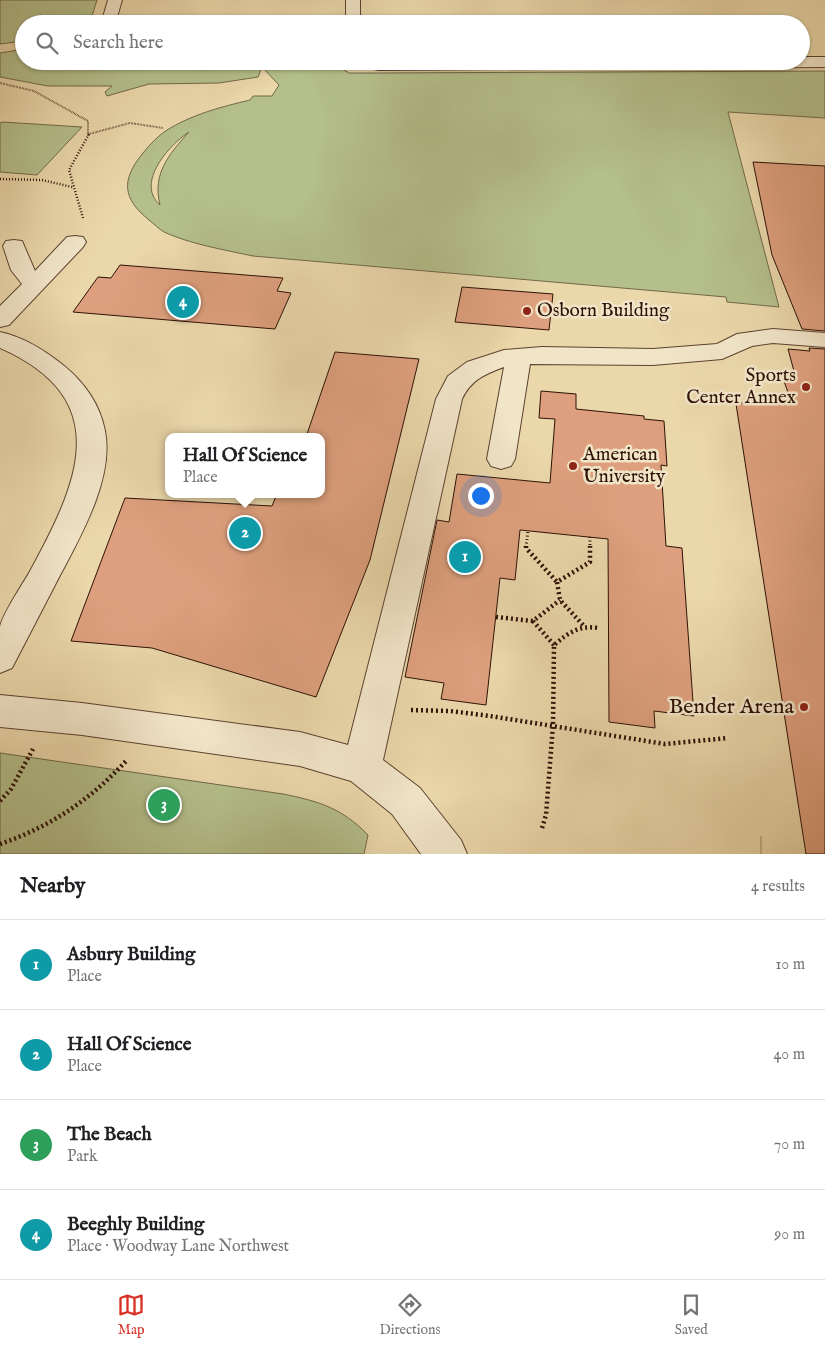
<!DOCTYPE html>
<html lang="en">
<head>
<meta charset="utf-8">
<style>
  body { margin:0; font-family:"IM FELL English",serif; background:#f6f6f6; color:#202124 }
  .you { position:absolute; left:480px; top:495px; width:18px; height:18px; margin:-12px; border:4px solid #fff; border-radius:50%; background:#1a73e8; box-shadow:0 0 0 8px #1a73e833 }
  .badge { display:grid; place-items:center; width:32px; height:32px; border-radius:50%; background:#d93025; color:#fff; font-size:16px; font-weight:700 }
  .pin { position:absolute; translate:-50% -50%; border:2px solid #fff; box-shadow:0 1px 5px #0006 }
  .popup { position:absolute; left:165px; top:433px; width:160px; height:65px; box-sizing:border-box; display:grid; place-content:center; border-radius:10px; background:#fff; filter:drop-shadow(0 1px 4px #0005); font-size:16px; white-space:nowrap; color:#757577 }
  .popup b { font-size:19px; color:#202124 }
  .popup::after { content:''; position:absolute; left:50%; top:100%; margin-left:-10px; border:10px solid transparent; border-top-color:#fff }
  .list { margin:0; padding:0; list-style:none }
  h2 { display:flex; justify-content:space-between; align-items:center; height:65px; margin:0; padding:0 20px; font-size:21px }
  h2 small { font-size:16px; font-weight:400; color:#757577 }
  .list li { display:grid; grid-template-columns:32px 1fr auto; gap:15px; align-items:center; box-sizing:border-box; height:90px; padding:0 20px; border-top:1px solid #e0e0e0 }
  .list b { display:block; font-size:19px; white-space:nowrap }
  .list p { margin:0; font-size:16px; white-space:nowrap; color:#757577 }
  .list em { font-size:16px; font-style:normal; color:#757577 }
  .icon { flex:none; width:28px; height:28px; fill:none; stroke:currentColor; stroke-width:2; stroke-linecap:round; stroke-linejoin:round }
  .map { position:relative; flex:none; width:825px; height:854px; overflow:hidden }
  .search { position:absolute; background:#fff; box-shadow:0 1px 4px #0004; left:15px; right:15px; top:15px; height:55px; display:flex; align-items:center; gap:12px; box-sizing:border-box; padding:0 18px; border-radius:28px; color:#757577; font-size:19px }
  .sheet { height:425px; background:#fff }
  nav { display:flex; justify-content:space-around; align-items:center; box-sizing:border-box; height:70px; border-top:1px solid #e0e0e0; background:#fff; font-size:14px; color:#757577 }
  nav a { display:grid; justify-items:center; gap:2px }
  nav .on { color:#d93025 }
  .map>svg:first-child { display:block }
  .green { fill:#b4bf8b; stroke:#716848; fill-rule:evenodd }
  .building { fill:#dd9f7d; stroke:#2e1106 }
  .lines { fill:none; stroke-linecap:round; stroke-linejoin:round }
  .minor-tunnel { stroke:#c4af89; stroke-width:36; stroke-dasharray:36 18; stroke-linecap:butt }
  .minor-casing { stroke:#5d422f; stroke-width:2 }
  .path-far3 { stroke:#2e1106; stroke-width:2; stroke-dasharray:0.5 1; stroke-linecap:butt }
  .path-far2 { stroke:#2e1106; stroke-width:2.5; stroke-dasharray:1 2; stroke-linecap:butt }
  .path-far1 { stroke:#2e1106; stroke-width:3; stroke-dasharray:1 2.5; stroke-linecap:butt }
  .path { stroke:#2e1106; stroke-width:4.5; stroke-dasharray:2 3; stroke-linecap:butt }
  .minor { fill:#f1e5c8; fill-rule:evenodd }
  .poi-dot { fill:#8f2418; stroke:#f1e5c8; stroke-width:2 }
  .labels { text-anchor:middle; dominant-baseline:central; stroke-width:5; stroke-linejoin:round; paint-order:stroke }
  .poi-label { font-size:19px; fill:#2e1106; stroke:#f1e5c8; text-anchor:start }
  .near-poi-label { font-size:22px; fill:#2e1106; stroke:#f1e5c8; text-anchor:end }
</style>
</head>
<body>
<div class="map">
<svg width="825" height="854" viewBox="0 0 825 854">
  <rect width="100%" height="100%" fill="#ead7aa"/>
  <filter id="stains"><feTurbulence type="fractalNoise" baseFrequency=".004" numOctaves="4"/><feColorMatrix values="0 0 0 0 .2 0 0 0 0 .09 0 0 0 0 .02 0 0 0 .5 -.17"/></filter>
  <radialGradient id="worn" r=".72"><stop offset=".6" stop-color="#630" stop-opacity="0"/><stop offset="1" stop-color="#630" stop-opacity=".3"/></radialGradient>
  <path class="green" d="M 0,0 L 97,0 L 90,22 L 24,24 L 24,41 L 0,44 Z
    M 24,49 L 24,61 L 81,61 L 82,65 L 113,64 L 151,69 L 179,67 L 201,61 L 247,61 L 239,65 L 334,64 L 349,73 L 376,73 L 825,71 L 825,118 L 728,112 L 779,307 L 727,302 L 726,297 L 253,256 C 225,250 190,244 164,232 C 159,229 154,224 149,220 C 122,198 121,180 143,153 C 150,144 158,136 167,130 C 193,114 221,107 250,100 L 253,96 L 272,96 L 279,85 L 262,67 L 258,77 L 219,83 L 149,84 L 107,96 L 105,92 L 112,86 L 48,86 L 0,77 L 0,53 ZM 189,132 C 169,154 152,174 160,205 C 135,183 169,145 189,132 Z
    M 2,122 L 82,127 L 37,175 L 0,172 L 0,123 Z
    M 0,753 L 283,794 C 318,801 342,808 368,835 L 364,854 L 0,854 Z"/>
  <path class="building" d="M 753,162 L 825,166 L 825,331 L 802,329 L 772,255 Z
    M 120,265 L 283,278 L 277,291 L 291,293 L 275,329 L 73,312 L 98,277 L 111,278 Z
    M 462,287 L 553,294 L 549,330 L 455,322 Z
    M 809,348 L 825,349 L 825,854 L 806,854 L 736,404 L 789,395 L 781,373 L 795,375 L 788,349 L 810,351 Z
    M 335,352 L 419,359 L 370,560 L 316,697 L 152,648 L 71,641 L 125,498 L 272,506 L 277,494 L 321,494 L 321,437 L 306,437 Z
    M 541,391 L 576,394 L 576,409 L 644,416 L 644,419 L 664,421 L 667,466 L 661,465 L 666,546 L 682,548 L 694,716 L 654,711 L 655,728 L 609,722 L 608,539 L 520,530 L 515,580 L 500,578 L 486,705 L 441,699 L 444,683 L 405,677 L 437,520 L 449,522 L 457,474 L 550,483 L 555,419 L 539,418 Z"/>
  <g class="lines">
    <path class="minor-tunnel" d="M 760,854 L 762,854"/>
    <g class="minor-casing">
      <path id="minor" d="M 108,0 L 122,0 L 115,24 L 101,24 Z
        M 346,0 L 360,0 L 360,24 L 346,24 Z
        M 801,57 L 825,57 L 825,67 L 379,70 L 347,64 L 345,61 L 801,61 Z
        M 89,61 L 105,61 L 105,63 L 97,68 L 91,66 Z
        M 75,236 L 83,237 L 86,242 L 83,247 L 9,325 L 0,327 L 0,306 L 22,284 L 11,270 L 3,246 L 6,241 L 14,240 L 22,241 L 35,271 L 67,237 Z
        M 773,329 L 825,333 L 825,347 L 773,343 L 752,346 L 722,359 L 653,365 L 530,364 L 515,459 L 511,466 L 501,469 L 491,466 L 487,459 L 504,367 C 485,374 471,380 462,399 L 383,760 L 420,788 L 461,840 L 467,854 L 421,854 L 392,814 L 351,781 L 300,766 L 82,735 L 0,727 L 0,695 L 82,703 L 300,732 L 348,745 L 436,399 L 448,376 L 467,362 L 504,350 L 542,347 L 653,349 L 717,344 L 737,334 Z
        M 0,332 C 24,337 44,350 63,365 C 84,382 100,404 105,431 C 115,481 76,544 54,587 C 40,614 26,641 12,668 L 0,673 C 0,658 0,641 0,627 C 2,615 22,585 29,573 C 77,485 118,400 0,348 Z"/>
    </g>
    <path class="path-far3" d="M 0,83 L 34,91 L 88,121 L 88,136
      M 89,134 L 130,123 L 163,128"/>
    <path class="path-far2" d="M 0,179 L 42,180 L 72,187
      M 83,218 L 69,170 L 89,134"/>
    <path class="path-far1" d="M 590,537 L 590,547
      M 526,547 L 528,531"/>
    <path class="path" d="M 526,546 L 526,548 L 557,582
      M 496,617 L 533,621
      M 583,625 L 560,600 L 557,582 L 590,562 L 590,546
      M 554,645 L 533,621 L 560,600
      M 411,710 L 450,711 L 490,716 L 665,744 L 728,738
      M 0,801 L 11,789 L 33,749
      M 542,828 L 546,815 L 553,725 L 554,645 C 568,633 579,625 598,628
      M 0,844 C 50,827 90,800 126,761"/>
    <use href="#minor" class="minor"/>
  </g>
  <g class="poi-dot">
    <circle cx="527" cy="311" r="5"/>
    <circle cx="806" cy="387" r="5"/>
    <circle cx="573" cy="466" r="5"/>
    <circle cx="804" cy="707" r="5"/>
  </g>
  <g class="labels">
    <g class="poi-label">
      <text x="537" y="311">Osborn Building</text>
      <text x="796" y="376" text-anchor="end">Sports<tspan x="796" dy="22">Center Annex</tspan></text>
      <text x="583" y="455">American<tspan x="583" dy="22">University</tspan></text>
    </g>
    <g class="near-poi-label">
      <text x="794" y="707">Bender Arena</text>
    </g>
  </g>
  <rect width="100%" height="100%" filter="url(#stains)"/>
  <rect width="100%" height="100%" fill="url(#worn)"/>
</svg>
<div class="you"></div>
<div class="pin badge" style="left:465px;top:557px;background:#0f9aa8">1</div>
<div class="pin badge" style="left:245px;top:533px;background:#0f9aa8">2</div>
<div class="popup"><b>Hall Of Science</b>Place</div>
<div class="pin badge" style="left:164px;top:805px;background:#2e9e5b">3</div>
<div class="pin badge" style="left:183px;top:302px;background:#0f9aa8">4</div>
<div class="search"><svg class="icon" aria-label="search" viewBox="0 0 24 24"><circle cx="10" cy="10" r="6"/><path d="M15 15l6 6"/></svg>Search here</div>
</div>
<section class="sheet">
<h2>Nearby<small>4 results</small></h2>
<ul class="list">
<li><span class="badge" style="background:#0f9aa8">1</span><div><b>Asbury Building</b><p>Place</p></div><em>10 m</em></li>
<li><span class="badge" style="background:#0f9aa8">2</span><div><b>Hall Of Science</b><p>Place</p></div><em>40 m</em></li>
<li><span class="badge" style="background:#2e9e5b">3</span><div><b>The Beach</b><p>Park</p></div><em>70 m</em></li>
<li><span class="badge" style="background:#0f9aa8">4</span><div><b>Beeghly Building</b><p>Place · Woodway Lane Northwest</p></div><em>90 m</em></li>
</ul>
</section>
<nav>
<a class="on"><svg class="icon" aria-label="map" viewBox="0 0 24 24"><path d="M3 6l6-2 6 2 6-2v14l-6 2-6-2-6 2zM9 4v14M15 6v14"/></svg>Map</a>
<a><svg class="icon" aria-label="directions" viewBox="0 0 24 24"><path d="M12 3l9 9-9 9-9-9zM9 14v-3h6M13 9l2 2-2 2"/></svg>Directions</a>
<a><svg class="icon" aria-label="saved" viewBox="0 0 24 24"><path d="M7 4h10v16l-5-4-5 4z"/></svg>Saved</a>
</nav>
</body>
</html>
